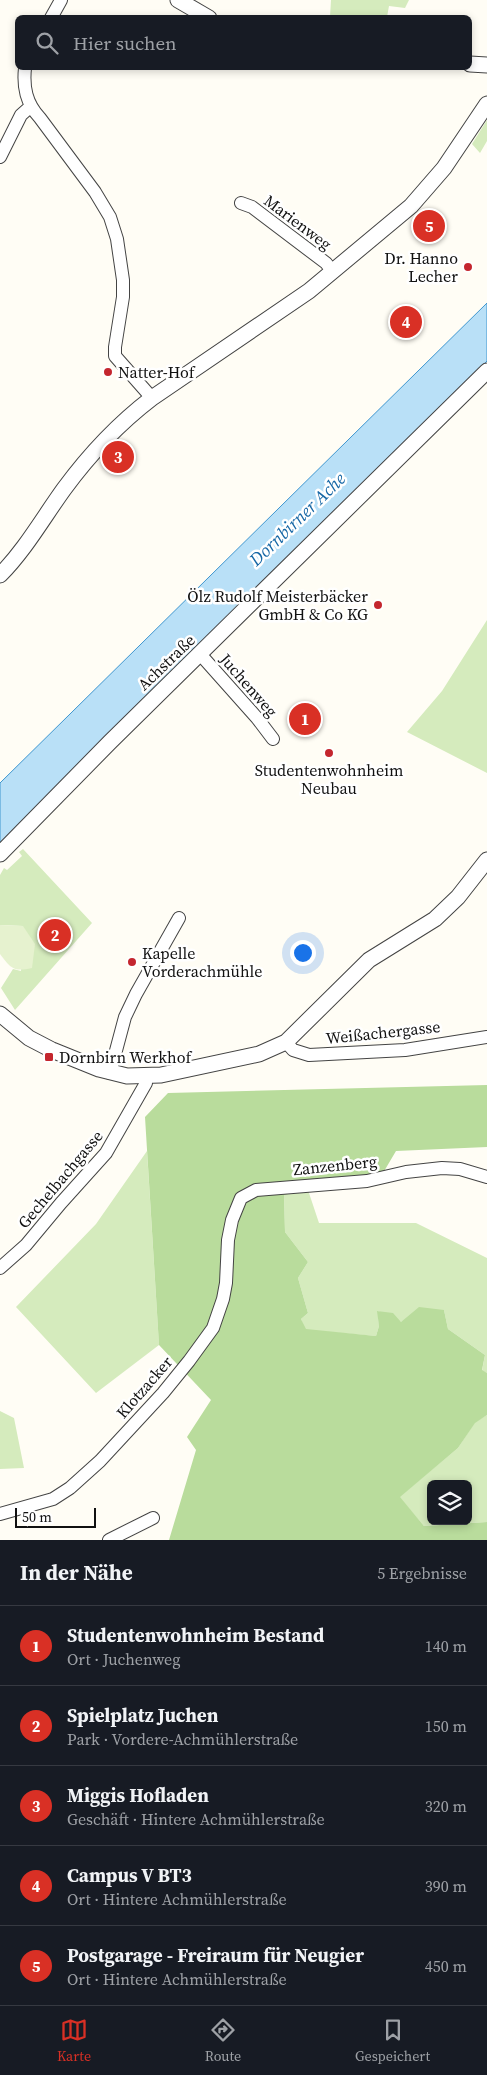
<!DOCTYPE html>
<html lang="de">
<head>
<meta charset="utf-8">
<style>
  body { margin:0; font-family:"Source Serif 4",serif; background:#20242c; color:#f1f3f6 }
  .controls { position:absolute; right:15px; bottom:15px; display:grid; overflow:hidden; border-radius:8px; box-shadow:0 2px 8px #0003 }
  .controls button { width:45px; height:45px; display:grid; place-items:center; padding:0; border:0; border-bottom:1px solid #363941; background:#171b24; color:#f1f3f6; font:25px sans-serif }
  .scale { position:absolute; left:15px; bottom:12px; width:81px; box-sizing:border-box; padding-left:5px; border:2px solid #111; border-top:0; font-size:14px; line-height:18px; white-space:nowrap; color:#111; -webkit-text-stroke:4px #fff; paint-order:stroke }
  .you { position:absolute; left:302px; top:952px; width:18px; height:18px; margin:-12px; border:4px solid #fff; border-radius:50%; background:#1a73e8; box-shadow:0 0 0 8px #1a73e833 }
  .badge { display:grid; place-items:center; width:32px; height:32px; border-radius:50%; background:#d93025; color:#fff; font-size:16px; font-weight:700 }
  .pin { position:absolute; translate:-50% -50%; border:2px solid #fff; box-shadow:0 1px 5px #0006 }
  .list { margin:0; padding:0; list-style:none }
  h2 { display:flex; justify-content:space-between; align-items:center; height:65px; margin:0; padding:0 20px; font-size:21px }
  h2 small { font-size:16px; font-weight:400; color:#9ea1a6 }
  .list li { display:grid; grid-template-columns:32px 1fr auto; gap:15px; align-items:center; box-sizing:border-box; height:80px; padding:0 20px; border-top:1px solid #363941 }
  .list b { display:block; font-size:19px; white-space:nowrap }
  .list p { margin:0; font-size:16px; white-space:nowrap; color:#9ea1a6 }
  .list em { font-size:16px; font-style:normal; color:#9ea1a6 }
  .icon { flex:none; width:28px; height:28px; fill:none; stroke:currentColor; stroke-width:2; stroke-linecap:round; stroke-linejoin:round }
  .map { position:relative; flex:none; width:487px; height:1540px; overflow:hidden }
  .search { position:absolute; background:#171b24; box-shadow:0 2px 8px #0003; left:15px; right:15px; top:15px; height:55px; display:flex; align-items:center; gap:12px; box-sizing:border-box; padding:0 18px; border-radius:8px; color:#9ea1a6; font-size:19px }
  .sheet { height:465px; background:#171b24 }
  nav { display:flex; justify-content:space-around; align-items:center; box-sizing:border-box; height:70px; border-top:1px solid #363941; background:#171b24; font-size:14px; color:#9ea1a6 }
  nav a { display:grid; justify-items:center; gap:2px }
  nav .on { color:#d93025 }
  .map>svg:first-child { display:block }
  .green { fill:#d5ebbd; fill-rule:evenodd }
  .forest { fill:#b9dc9c }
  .pitch { fill:#e6f2cf }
  .water { fill:#b9e0f7; stroke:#3f96cf }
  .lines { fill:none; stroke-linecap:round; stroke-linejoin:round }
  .minor-casing { stroke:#444; stroke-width:14 }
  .tertiary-casing { stroke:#444; stroke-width:17 }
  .minor { stroke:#fff; stroke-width:12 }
  .tertiary { stroke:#fff; stroke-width:15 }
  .poi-dot { fill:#c4262e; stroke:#fff; stroke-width:2 }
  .labels { text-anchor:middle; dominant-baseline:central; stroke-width:5; stroke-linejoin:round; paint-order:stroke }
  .street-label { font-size:16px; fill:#111; stroke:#fff }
  .poi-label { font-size:16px; fill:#111; stroke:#fff; text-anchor:start }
  .water-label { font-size:18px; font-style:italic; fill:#1768a6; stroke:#fff }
</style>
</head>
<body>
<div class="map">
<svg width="487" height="1540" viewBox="0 0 487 1540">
  <rect width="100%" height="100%" fill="#fffdf5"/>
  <path class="green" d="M 331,0 L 409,0 L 405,8 L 389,6 L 387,17 L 330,17 Z
    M 487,120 L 487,141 L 480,153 L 472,144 Z
    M 487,620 L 487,773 L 407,732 L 442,691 Z
    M 23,849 L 92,923 L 15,1010 L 1,988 L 13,969 L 21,971 L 23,926 L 0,925 L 0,875 L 4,868 L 7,870 L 22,856 L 19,852 Z
    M 147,1151 L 159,1345 L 96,1393 L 16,1307 L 96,1224 Z
    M 308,1190 L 319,1223 L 416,1223 L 487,1258 L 487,1373 L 482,1371 L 485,1355 L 448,1329 L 444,1310 L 401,1322 L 378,1311 L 379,1326 L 376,1336 L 305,1330 L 301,1319 L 308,1313 L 298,1278 L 308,1262 L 285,1232 L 284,1194 Z
    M 0,1411 L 14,1418 L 24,1468 L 0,1469 Z
    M 487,1415 L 487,1522 L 424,1526 L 399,1497 L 458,1448 L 475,1422 ZM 431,1484 L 468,1484 L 468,1521 L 431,1521 Z"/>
  <path class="forest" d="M 487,1085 L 487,1147 L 396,1151 L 383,1173 L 284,1195 L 285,1232 L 308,1262 L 298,1278 L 308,1313 L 301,1319 L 306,1329 L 376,1336 L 379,1326 L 377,1311 L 393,1313 L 401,1322 L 419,1307 L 444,1310 L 448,1329 L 485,1355 L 482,1370 L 487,1373 L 487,1415 L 475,1423 L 458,1448 L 400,1497 L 424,1526 L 487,1522 L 487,1540 L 169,1540 L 196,1450 L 187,1437 L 211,1400 L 159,1345 L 145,1117 L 168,1093 Z"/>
  <path class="pitch" d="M 0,925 L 23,926 L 35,944 L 32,968 C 14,972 11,969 0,954 Z"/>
  <path class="water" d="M 487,303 L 487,361 L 0,843 L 0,783 Z"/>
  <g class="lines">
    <g class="minor-casing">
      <path id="minor" d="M 51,18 L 61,0
        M 25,68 C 23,87 26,103 40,118 L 95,192 L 110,217 L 117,239 L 123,280 L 123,297 L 115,347 L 115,356 L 152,398
        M 0,157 L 21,115 L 30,107
        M 241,203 L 252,207 L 326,263 L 333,272
        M 200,654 L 257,718 L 273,739
        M 286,1042 L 293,1050 L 309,1055 L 405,1050 L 487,1037
        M 110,1073 L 125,1017 L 136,994 L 179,918
        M 0,1268 L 26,1245 L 61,1203 L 106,1153 L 146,1083 L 146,1076
        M 0,1514 L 53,1499 L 70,1488 L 100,1461 L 163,1393 L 189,1361 L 213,1328 L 223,1299 L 226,1283 L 228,1240 L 232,1220 L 241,1198 L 256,1190 L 367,1181 L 406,1172 L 442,1168 L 460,1169 L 487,1177
        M 109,1540 L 153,1518"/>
    </g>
    <g class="tertiary-casing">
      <path id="tertiary" d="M 178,0 L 209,18
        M 470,64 L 487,65
        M 0,575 C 25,550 43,518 64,489 C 89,455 118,424 152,398 L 309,291 L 411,206 L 444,168 L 487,104
        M 0,854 L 110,742 L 487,371
        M 0,1014 L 29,1038 L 52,1050 L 99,1069 L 127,1076 L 161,1075 L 259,1054 L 286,1042 L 369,960 L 435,919 L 458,897 L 487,860"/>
    </g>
    <use href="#minor" class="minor"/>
    <use href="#tertiary" class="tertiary"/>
  </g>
  <g class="poi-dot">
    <circle cx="468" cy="267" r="5"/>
    <circle cx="108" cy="372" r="5"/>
    <circle cx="378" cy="605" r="5"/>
    <circle cx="329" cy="753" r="5"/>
    <circle cx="132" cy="962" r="5"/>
    <rect x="44" y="1052" width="10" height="10" rx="2.5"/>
  </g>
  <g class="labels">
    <g class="street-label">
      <text transform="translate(298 222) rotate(37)">Marienweg</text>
      <text transform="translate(166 662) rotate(-44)">Achstraße</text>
      <text transform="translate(249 685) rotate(49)">Juchenweg</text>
      <text transform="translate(383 1032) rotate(-6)">Weißachergasse</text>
      <text transform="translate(335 1165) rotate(-6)">Zanzenberg</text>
      <text transform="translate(60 1179) rotate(-50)">Gechelbachgasse</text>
      <text transform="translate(144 1387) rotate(-49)">Klotzacker</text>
    </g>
    <g class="poi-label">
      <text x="458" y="258" text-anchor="end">Dr. Hanno<tspan x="458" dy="18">Lecher</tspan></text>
      <text x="118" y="372">Natter-Hof</text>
      <text x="368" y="596" text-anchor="end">Ölz Rudolf Meisterbäcker<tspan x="368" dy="18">GmbH &amp; Co KG</tspan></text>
      <text x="329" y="770" text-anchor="middle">Studentenwohnheim<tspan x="329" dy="18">Neubau</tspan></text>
      <text x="142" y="953">Kapelle<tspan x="142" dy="18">Vorderachmühle</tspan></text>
      <text x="59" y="1057">Dornbirn Werkhof</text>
    </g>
    <g class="water-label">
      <text transform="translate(297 519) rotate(-44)">Dornbirner Ache</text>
    </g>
  </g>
</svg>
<div class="controls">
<button><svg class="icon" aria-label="layers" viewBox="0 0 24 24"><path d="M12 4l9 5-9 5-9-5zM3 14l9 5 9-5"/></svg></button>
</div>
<div class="scale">50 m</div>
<div class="you"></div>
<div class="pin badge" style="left:305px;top:719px">1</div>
<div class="pin badge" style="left:55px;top:935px">2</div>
<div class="pin badge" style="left:118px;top:457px">3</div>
<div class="pin badge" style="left:406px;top:322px">4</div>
<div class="pin badge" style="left:429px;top:226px">5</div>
<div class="search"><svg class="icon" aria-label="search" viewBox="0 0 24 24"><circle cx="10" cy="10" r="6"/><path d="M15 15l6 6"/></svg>Hier suchen</div>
</div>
<section class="sheet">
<h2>In der Nähe<small>5 Ergebnisse</small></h2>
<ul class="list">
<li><span class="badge">1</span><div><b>Studentenwohnheim Bestand</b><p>Ort · Juchenweg</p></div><em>140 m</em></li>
<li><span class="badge">2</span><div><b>Spielplatz Juchen</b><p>Park · Vordere-Achmühlerstraße</p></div><em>150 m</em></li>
<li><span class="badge">3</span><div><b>Miggis Hofladen</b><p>Geschäft · Hintere Achmühlerstraße</p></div><em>320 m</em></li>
<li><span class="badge">4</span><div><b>Campus V BT3</b><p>Ort · Hintere Achmühlerstraße</p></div><em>390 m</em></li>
<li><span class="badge">5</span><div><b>Postgarage - Freiraum für Neugier</b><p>Ort · Hintere Achmühlerstraße</p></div><em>450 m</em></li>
</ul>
</section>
<nav>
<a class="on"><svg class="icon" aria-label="map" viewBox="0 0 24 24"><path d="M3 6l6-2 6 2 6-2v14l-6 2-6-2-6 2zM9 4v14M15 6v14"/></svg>Karte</a>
<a><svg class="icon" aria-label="directions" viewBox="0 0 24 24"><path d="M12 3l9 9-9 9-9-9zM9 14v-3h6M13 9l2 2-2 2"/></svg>Route</a>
<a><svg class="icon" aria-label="saved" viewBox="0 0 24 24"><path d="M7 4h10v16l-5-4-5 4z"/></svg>Gespeichert</a>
</nav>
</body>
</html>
